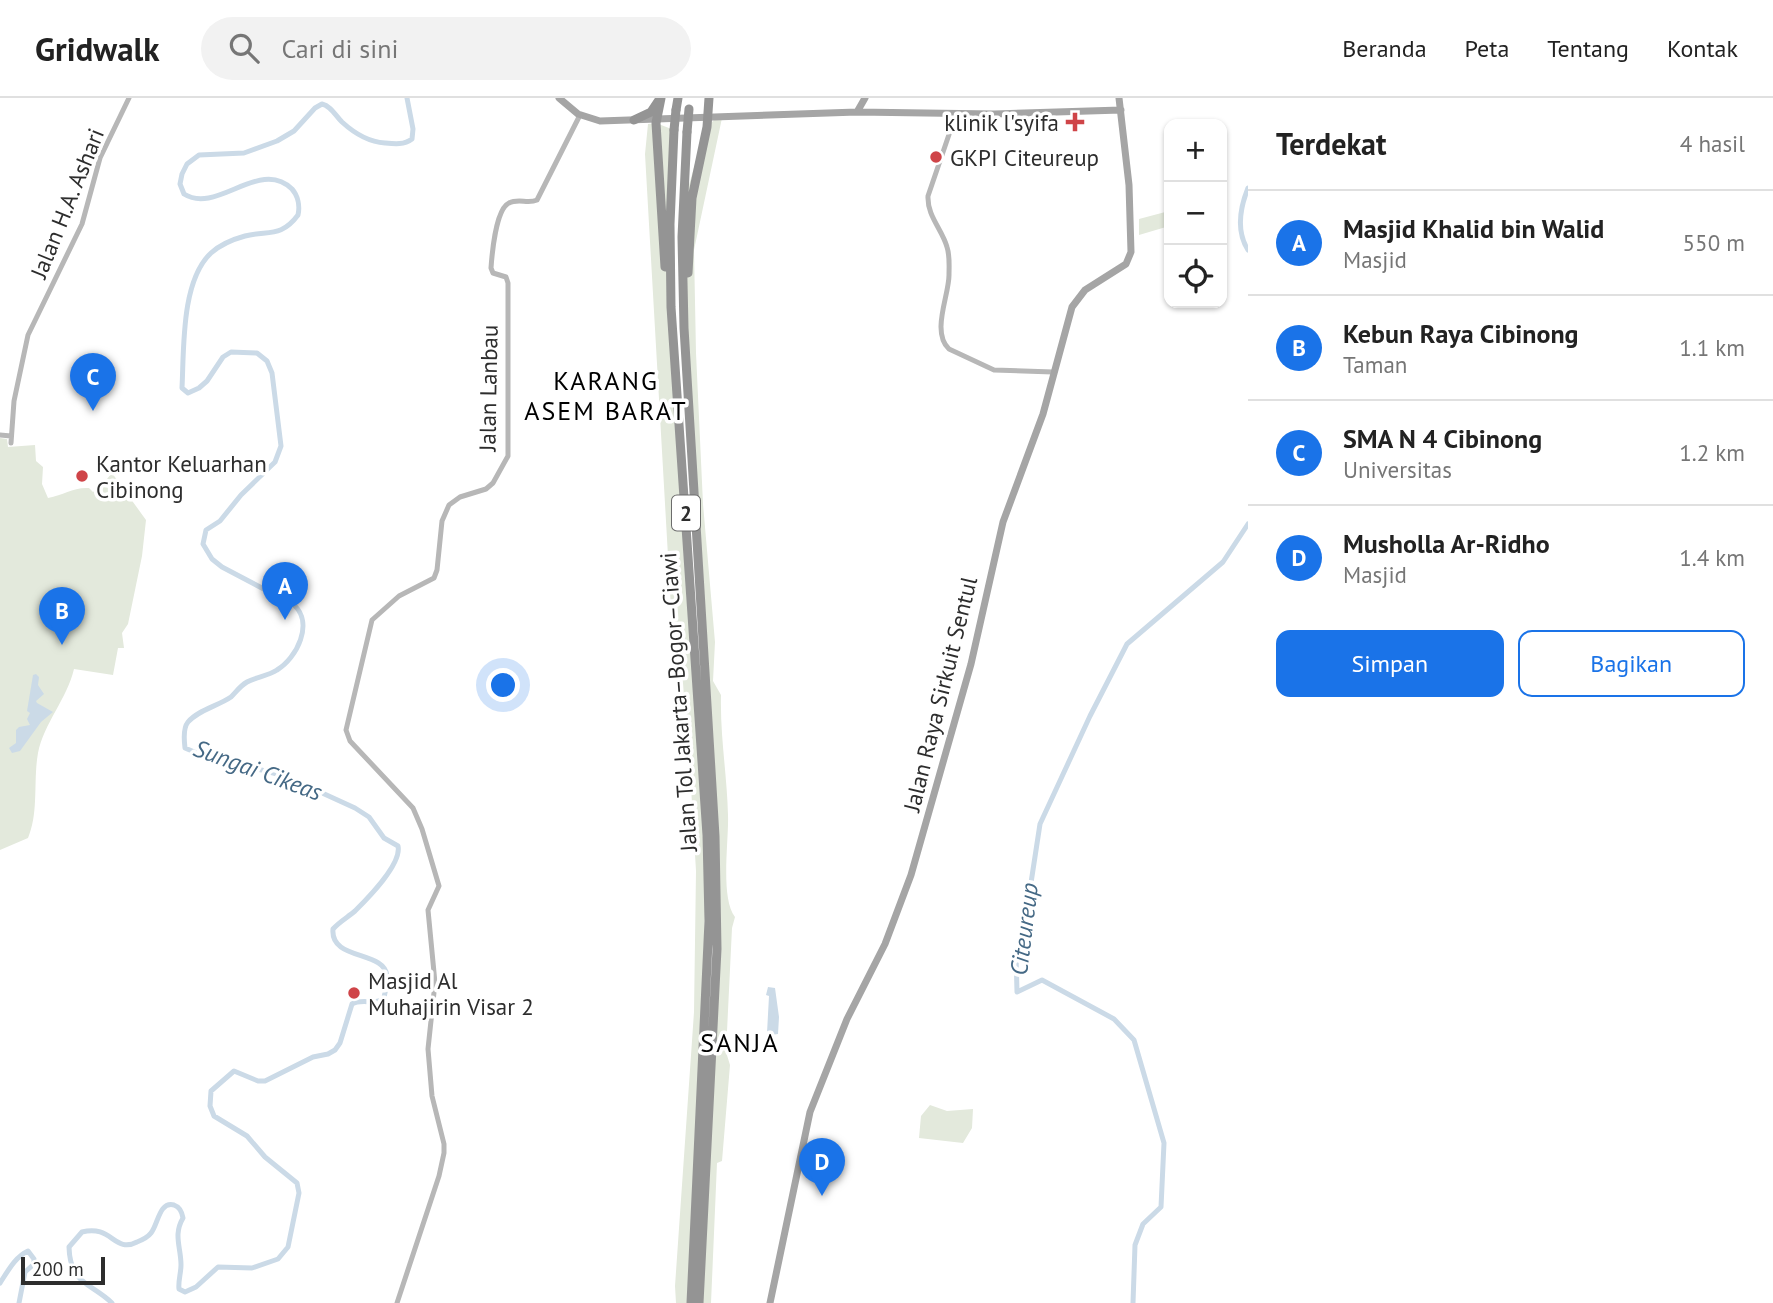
<!DOCTYPE html>
<html lang="id">
<head>
<meta charset="utf-8">
<style>
  body { margin:0; font-family:"PT Sans",sans-serif; background:#f2f2f2; color:#222 }
  .controls { position:absolute; right:21px; top:21px; display:grid; overflow:hidden; border-radius:14px; box-shadow:0 2px 5px #0004 }
  .controls button { width:63px; height:63px; display:grid; place-items:center; padding:0; border:0; border-bottom:2px solid #e0e0e0; background:#fff; color:#222; font:35px sans-serif }
  .scale { position:absolute; left:21px; bottom:18px; width:84px; box-sizing:border-box; padding-left:7px; border:4px solid #2d2d2d; border-top:0; font-size:19px; line-height:24px; white-space:nowrap; color:#2d2d2d; -webkit-text-stroke:5px #fff; paint-order:stroke }
  .you { position:absolute; left:504px; top:588px; width:24px; height:24px; margin:-18px; border:5px solid #fff; border-radius:50%; background:#1a73e8; box-shadow:0 0 0 10px #1a73e833 }
  .badge { display:grid; place-items:center; width:46px; height:46px; border-radius:50%; background:#1a73e8; color:#fff; font-size:23px; font-weight:700 }
  .pin { position:absolute; translate:-50% -58px; filter:drop-shadow(0 2px 4px #0008) }
  .pin::after { content:''; position:absolute; top:37px; width:24px; height:21px; background:inherit; clip-path:polygon(0 0,100% 0,50% 100%) }
  .list { margin:0; padding:0; list-style:none }
  h2 { display:flex; justify-content:space-between; align-items:center; height:91px; margin:0; padding:0 28px; font-size:30px }
  h2 small { font-size:23px; font-weight:400; color:#767676 }
  .list li { display:grid; grid-template-columns:46px 1fr auto; gap:21px; align-items:center; box-sizing:border-box; height:105px; padding:0 28px; border-top:2px solid #e0e0e0 }
  .list b { display:block; font-size:26px; white-space:nowrap }
  .list p { margin:0; font-size:23px; white-space:nowrap; color:#767676 }
  .list em { font-size:23px; font-style:normal; color:#767676 }
  .actions { display:flex; gap:14px; padding:21px 28px }
  .actions a { flex:1; padding:16px 0; border:2px solid #1a73e8; border-radius:14px; text-align:center; font-size:24px; color:#1a73e8 }
  .actions .main { background:#1a73e8; color:#fff }
  .icon { flex:none; width:38px; height:38px; fill:none; stroke:currentColor; stroke-width:2; stroke-linecap:round; stroke-linejoin:round }
  .map { position:relative; flex:none; width:1248px; height:1205px; overflow:hidden }
  header { display:flex; align-items:center; gap:42px; box-sizing:border-box; height:98px; padding:0 35px; background:#fff; border-bottom:2px solid #e0e0e0 }
  header strong { font-size:33px }
  nav { display:flex; gap:38px; margin-inline-start:auto; font-size:24px }
  .search { width:490px; height:63px; background:#f2f2f2; display:flex; align-items:center; gap:18px; box-sizing:border-box; padding:0 24px; border-radius:38px; color:#767676; font-size:26px }
  main { display:flex }
  aside { flex:1; background:#fff }
  .map>svg:first-child { display:block }
  .green { fill:#e3e9dc }
  .water { fill:#cbdae7 }
  .lines { fill:none; stroke-linecap:round; stroke-linejoin:round }
  .river { stroke:#cbdae7; stroke-width:5 }
  .secondary { stroke:#b7b7b7; stroke-width:5 }
  .primary { stroke:#a5a5a5; stroke-width:7 }
  .highway { stroke:#949494; stroke-width:9 }
  .highway-bridge { stroke:#949494; stroke-width:9 }
  .poi-dot { fill:#cf4448; stroke:#fff; stroke-width:2.5 }
  .labels { text-anchor:middle; dominant-baseline:central; stroke-width:7; stroke-linejoin:round; paint-order:stroke }
  .shield { fill:#fff; stroke:#6c6c6c; stroke-width:2 }
  .shield-label { font-size:21px; font-weight:bold; fill:#2d2d2d }
  .poi-label { font-size:23px; fill:#2d2d2d; stroke:#fff; text-anchor:start }
  .street-label { font-size:23px; fill:#2d2d2d; stroke:#fff }
  .water-label { font-size:24px; font-style:italic; fill:#456985; stroke:#fff }
  .quarter-label { font-size:26px; letter-spacing:2px; fill:#000; stroke:#fff }
</style>
</head>
<body>
<header>
<strong>Gridwalk</strong>
<div class="search"><svg class="icon" aria-label="search" viewBox="0 0 24 24"><circle cx="10" cy="10" r="6"/><path d="M15 15l6 6"/></svg>Cari di sini</div>
<nav><a>Beranda</a><a>Peta</a><a>Tentang</a><a>Kontak</a></nav>
</header>
<main>
<div class="map">
<svg width="1248" height="1205" viewBox="0 0 1248 1205">
  <rect width="100%" height="100%" fill="#fff"/>
  <path class="green" d="M 716,20 L 722,20 L 694,152 L 696,255 L 703,406 L 715,544 L 713,583 L 721,597 C 720,638 727,677 728,717 C 729,743 720,799 735,819 L 732,830 L 726,954 L 730,967 L 722,1063 L 717,1065 L 711,1205 L 699,1205 L 715,897 L 682,112 L 707,23 L 708,28 Z
    M 656,25 L 674,32 L 670,136 L 707,760 L 691,1205 L 676,1205 L 675,1188 L 694,914 L 696,773 L 686,604 L 678,603 L 676,598 L 645,56 L 648,26 Z
    M 1169,113 L 1169,126 L 1166,129 L 1139,137 L 1139,121 Z
    M 0,340 L 7,341 L 8,349 L 35,347 L 36,363 L 43,369 L 42,386 L 48,400 C 64,397 73,389 89,390 L 93,394 L 100,389 L 112,375 L 146,422 L 142,458 L 128,526 L 122,535 L 124,550 L 118,550 L 113,577 L 74,571 C 67,601 44,625 38,655 C 33,683 39,714 28,740 L 0,752 Z
    M 930,1007 L 947,1013 L 973,1011 L 972,1030 L 963,1045 L 919,1040 L 921,1018 Z"/>
  <path class="water" d="M 36,576 L 39,579 L 38,587 L 44,596 L 36,603 L 37,605 L 53,614 L 41,624 L 20,653 L 12,655 L 9,650 L 16,645 L 16,632 L 19,629 L 30,627 L 27,621 L 30,615 L 27,613 L 33,577 Z
    M 768,889 L 775,890 L 779,919 L 778,936 L 771,937 L 767,935 L 769,898 L 766,897 Z"/>
  <g class="lines">
    <path class="river" d="M 1248,90 C 1240,110 1236,133 1248,152
      M 0,1185 C 8,1173 15,1159 28,1153 L 34,1161 L 34,1166 L 25,1174 L 19,1205
      M 112,1205 C 91,1185 70,1186 69,1149 L 82,1134 C 112,1126 114,1156 137,1144 C 142,1142 148,1139 151,1135 C 158,1127 159,1103 174,1107 C 180,1109 182,1114 183,1120 C 173,1137 181,1149 181,1167 C 181,1175 178,1183 179,1191 L 185,1194 L 196,1189 L 218,1169 L 252,1170 L 278,1161 L 288,1149 L 299,1095 L 297,1085 L 265,1059 L 247,1038 L 214,1018 L 210,1008 L 211,993 L 234,973 L 258,983 L 265,983 L 313,959 L 328,956 L 335,952 L 340,945 L 352,906 C 362,900 375,908 384,900 C 385,893 388,885 387,878 C 385,852 330,863 333,831 C 339,824 348,819 355,813 C 368,800 402,766 398,748 L 384,740 L 369,719 L 355,710 L 285,678 L 199,656 L 185,650 C 184,642 183,630 188,624 C 198,612 218,608 231,599 C 236,594 240,588 247,584 C 256,579 268,578 277,572 C 297,560 314,525 294,507 L 222,469 L 212,461 L 203,446 L 206,432 L 220,423 L 241,397 L 275,364 L 281,348 L 272,275 L 267,263 L 257,255 L 231,254 L 223,259 L 207,283 L 199,290 L 188,295 L 182,290 C 184,251 181,183 211,155 C 221,146 234,141 245,138 C 268,132 281,140 298,117 C 300,108 298,98 292,91 C 260,59 217,117 184,96 L 180,86 L 182,76 L 187,66 L 199,57 L 244,55 L 277,43 L 294,33 L 315,10 L 322,6 C 331,8 335,17 342,24 C 354,35 369,44 385,45 C 395,46 404,47 412,41 L 413,31 L 407,0
      M 1133,1205 L 1135,1147 L 1143,1126 L 1161,1109 L 1164,1045 L 1134,942 L 1114,921 L 1042,882 L 1017,894 L 1016,857 L 1025,824 L 1040,726 L 1090,618 L 1127,546 L 1223,464 L 1248,426"/>
    <path class="secondary" d="M 956,16 L 928,98 C 927,118 942,131 947,149 C 950,158 949,168 949,177 C 949,198 931,234 949,251 L 994,272 L 1053,274
      M 0,337 L 11,338
      M 11,345 L 14,303 L 28,237 L 82,126 L 100,60 L 129,0
      M 397,1205 L 439,1078 L 444,1055 L 444,1046 L 432,998 L 428,951 L 435,885 L 428,812 L 439,788 L 422,731 L 413,710 L 350,643 L 346,632 L 372,522 L 399,498 L 434,480 L 437,472 L 442,423 L 449,407 L 460,399 L 486,391 L 493,385 L 508,358 L 508,185 L 506,179 L 493,175 L 491,170 C 492,156 496,111 509,105 C 518,100 528,106 537,102 L 580,17"/>
    <path class="primary" d="M 559,0 L 578,16 L 600,23 L 857,14 L 994,16 L 1121,12
      M 857,14 L 865,0
      M 770,1205 L 810,1014 L 847,921 L 885,846 L 911,777 L 971,566 L 1003,424 L 1043,316 L 1072,209 L 1085,192 L 1126,166 L 1131,154 L 1129,87 L 1119,0"/>
    <path class="highway" d="M 661,0 L 656,25 L 665,169
      M 676,12 L 678,0
      M 634,22 L 651,14 L 659,2
      M 674,32 L 670,126 L 671,209 L 707,737 L 709,823 L 691,1205
      M 687,34 L 682,139 L 684,230 L 715,738 L 717,851 L 699,1205
      M 688,175 L 692,100 L 707,29 L 709,0"/>
    <path class="highway-bridge" d="M 674,32 L 676,12
      M 687,34 L 689,11"/>
  </g>
  <g class="poi-dot">
    <path d="M1071.5 13.5h7v7h7v7h-7v7h-7v-7h-7v-7h7z"/>
    <circle cx="936" cy="59" r="7"/>
    <circle cx="82" cy="378" r="7"/>
    <circle cx="354" cy="895" r="7"/>
  </g>
  <g class="labels">
    <rect class="shield" x="672" y="397.5" width="28" height="35" rx="5"/>
    <g class="shield-label">
      <text x="686" y="415">2</text>
    </g>
    <g class="poi-label">
      <text x="1059" y="24" text-anchor="end">klinik l'syifa</text>
      <text x="950" y="59">GKPI Citeureup</text>
      <text x="96" y="365">Kantor Keluarhan<tspan x="96" dy="26">Cibinong</tspan></text>
      <text x="368" y="882">Masjid Al<tspan x="368" dy="26">Muhajirin Visar 2</tspan></text>
    </g>
    <g class="street-label">
      <text transform="translate(67 105) rotate(-68)">Jalan H.A. Ashari</text>
      <text transform="translate(488 290) rotate(-89)">Jalan Lanbau</text>
      <text transform="translate(940 596) rotate(-76)">Jalan Raya Sirkuit Sentul</text>
      <text transform="translate(678 604) rotate(-94)">Jalan Tol Jakarta–Bogor–Ciawi</text>
    </g>
    <g class="water-label">
      <text transform="translate(258 672) rotate(20)">Sungai Cikeas</text>
      <text transform="translate(1024 831) rotate(-83)">Citeureup</text>
    </g>
    <g class="quarter-label">
      <text x="606" y="282">KARANG<tspan x="606" dy="30">ASEM BARAT</tspan></text>
      <text x="740" y="944">SANJA</text>
    </g>
  </g>
</svg>
<div class="controls">
<button>+</button>
<button>−</button>
<button><svg class="icon" aria-label="locate" viewBox="0 0 24 24"><circle cx="12" cy="12" r="6"/><path d="M12 2v4M12 18v4M2 12h4M18 12h4"/></svg></button>
</div>
<div class="scale">200 m</div>
<div class="you"></div>
<div class="pin badge" style="left:285px;top:522px">A</div>
<div class="pin badge" style="left:62px;top:547px">B</div>
<div class="pin badge" style="left:93px;top:313px">C</div>
<div class="pin badge" style="left:822px;top:1098px">D</div>
</div>
<aside>
<h2>Terdekat<small>4 hasil</small></h2>
<ul class="list">
<li><span class="badge">A</span><div><b>Masjid Khalid bin Walid</b><p>Masjid</p></div><em>550 m</em></li>
<li><span class="badge">B</span><div><b>Kebun Raya Cibinong</b><p>Taman</p></div><em>1.1 km</em></li>
<li><span class="badge">C</span><div><b>SMA N 4 Cibinong</b><p>Universitas</p></div><em>1.2 km</em></li>
<li><span class="badge">D</span><div><b>Musholla Ar-Ridho</b><p>Masjid</p></div><em>1.4 km</em></li>
</ul>
<div class="actions"><a class="main">Simpan</a><a>Bagikan</a></div>
</aside>
</main>
</body>
</html>
